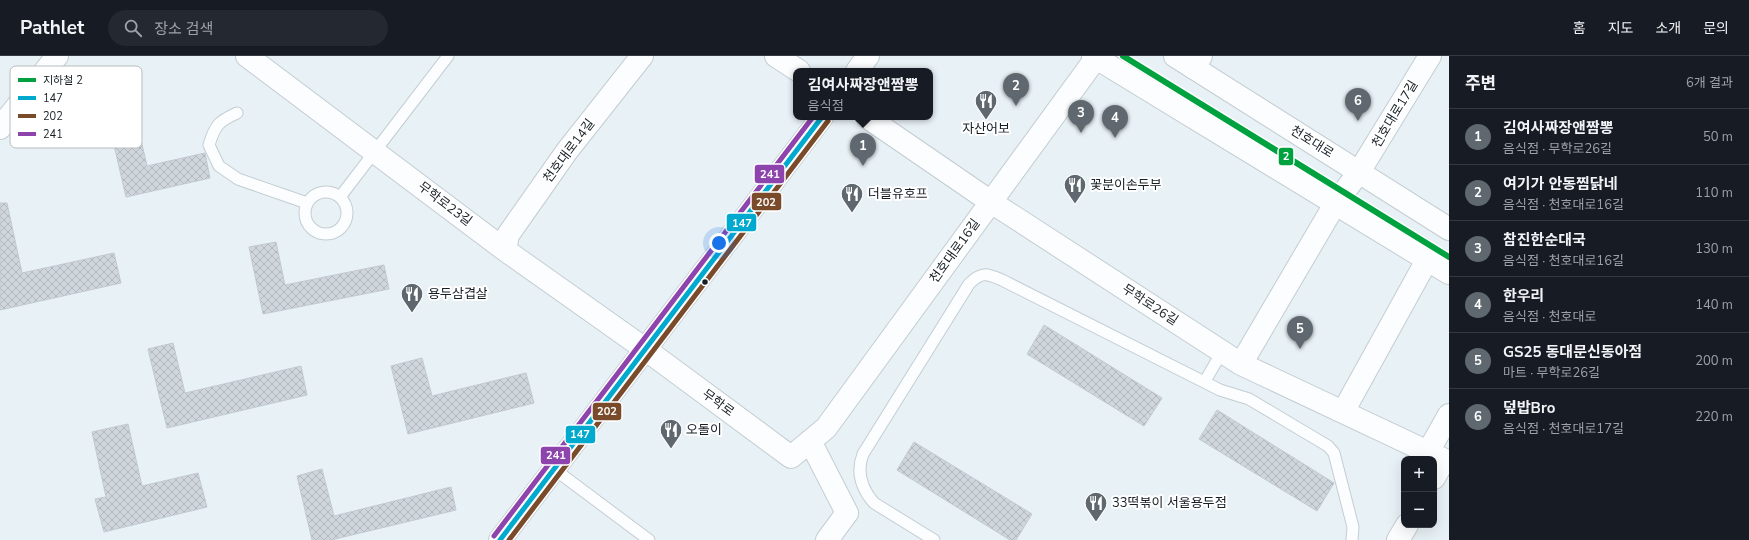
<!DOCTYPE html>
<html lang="ko">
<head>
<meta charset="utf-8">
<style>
  body { margin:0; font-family:"Nunito Sans","Noto Sans KR",sans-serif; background:#242831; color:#f1f3f6 }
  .controls { position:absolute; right:12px; bottom:12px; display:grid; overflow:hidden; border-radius:8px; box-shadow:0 4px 16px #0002 }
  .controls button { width:36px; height:36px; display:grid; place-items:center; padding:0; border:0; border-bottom:1px solid #363941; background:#171b24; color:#f1f3f6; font:20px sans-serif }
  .you { position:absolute; left:719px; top:187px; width:14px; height:14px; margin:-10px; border:3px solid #fff; border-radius:50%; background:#1a73e8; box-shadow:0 0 0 6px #1a73e833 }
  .badge { display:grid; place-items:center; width:26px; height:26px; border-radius:50%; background:#5f686e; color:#fff; font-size:13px; font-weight:700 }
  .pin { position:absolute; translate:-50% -33px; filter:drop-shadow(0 1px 2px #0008) }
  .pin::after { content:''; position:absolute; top:21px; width:14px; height:12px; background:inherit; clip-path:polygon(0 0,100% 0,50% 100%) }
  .popup { position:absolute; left:793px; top:12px; width:140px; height:52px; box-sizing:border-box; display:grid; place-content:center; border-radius:8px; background:#171b24; filter:drop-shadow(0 1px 3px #0005); font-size:13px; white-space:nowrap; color:#9ea1a6 }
  .popup b { font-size:15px; color:#f1f3f6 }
  .popup::after { content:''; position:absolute; left:50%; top:100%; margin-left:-8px; border:8px solid transparent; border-top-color:#171b24 }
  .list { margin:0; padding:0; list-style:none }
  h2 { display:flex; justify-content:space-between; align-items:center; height:52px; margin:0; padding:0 16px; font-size:17px }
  h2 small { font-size:13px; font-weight:400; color:#9ea1a6 }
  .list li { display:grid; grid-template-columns:26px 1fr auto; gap:12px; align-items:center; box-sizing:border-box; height:56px; padding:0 16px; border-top:1px solid #363941 }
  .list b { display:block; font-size:15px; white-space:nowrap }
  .list p { margin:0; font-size:13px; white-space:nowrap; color:#9ea1a6 }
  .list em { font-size:13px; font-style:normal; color:#9ea1a6 }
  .icon { flex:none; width:22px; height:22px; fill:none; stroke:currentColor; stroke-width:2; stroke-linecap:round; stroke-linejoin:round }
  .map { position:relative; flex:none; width:1449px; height:484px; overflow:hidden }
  header { display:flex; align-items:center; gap:24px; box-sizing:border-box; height:56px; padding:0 20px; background:#171b24; border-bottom:1px solid #363941 }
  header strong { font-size:19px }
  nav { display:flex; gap:22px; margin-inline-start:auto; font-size:14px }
  .search { width:280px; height:36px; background:#242831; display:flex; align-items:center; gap:10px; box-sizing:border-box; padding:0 14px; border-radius:22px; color:#9ea1a6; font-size:15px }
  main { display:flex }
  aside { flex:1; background:#171b24 }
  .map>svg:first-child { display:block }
  .building { fill:url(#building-cross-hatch); stroke:#c2c9d0 }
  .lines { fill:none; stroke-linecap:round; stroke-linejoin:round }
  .service-casing { stroke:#c3cdd2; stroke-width:13 }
  .minor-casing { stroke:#c3cdd2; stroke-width:24 }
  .secondary-casing { stroke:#c3cdd2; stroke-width:24 }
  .primary-casing { stroke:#c3cdd2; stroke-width:24 }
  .service { stroke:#fcfdfe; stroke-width:11 }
  .minor { stroke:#fcfdfe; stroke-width:22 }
  .secondary { stroke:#fcfdfe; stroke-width:22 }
  .primary { stroke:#fcfdfe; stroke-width:22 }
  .bus-1-casing { stroke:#fff; stroke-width:8 }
  .bus-2-casing { stroke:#fff; stroke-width:8 }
  .bus-3-casing { stroke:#fff; stroke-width:8 }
  .bus-1 { stroke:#00a9ce; stroke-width:5 }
  .bus-2 { stroke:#7a4b2a; stroke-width:5 }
  .bus-3 { stroke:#8e44ad; stroke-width:5 }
  .metro-1-casing { stroke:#fff; stroke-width:9 }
  .metro-1 { stroke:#00a23f; stroke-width:6 }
  .bus-dot { fill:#151f24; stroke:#fff; stroke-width:1.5 }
  .labels { text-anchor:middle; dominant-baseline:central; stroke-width:4; stroke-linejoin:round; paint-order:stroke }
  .street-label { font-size:13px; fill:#151f24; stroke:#fff }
  .poi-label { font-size:13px; fill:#151f24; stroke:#fff; text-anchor:start }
  .key { fill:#fff; stroke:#b9bcbd; stroke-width:1 }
  .key-label { font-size:11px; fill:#151f24 }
  .line-badge { stroke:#fff; stroke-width:1.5 }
  .badge-label { font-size:11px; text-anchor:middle; font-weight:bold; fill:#fff }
</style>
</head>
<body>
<header>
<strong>Pathlet</strong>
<div class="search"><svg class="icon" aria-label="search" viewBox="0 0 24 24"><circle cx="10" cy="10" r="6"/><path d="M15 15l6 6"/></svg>장소 검색</div>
<nav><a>홈</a><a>지도</a><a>소개</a><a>문의</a></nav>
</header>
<main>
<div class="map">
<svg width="1449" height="484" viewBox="0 0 1449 484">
  <defs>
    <pattern id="building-cross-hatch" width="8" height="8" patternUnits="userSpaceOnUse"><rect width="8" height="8" fill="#cfd6dc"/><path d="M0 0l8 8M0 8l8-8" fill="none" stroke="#b1b7bd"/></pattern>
  </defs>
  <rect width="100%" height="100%" fill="#e8f1f6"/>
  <path class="building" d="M 125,14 L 147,110 L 205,97 L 210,122 L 126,141 L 98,20 Z
    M 0,147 L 7,147 L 22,217 L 114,197 L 121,227 L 0,254 Z
    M 276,186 L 285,229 L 384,209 L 389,233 L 263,258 L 249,191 Z
    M 1044,269 L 1162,342 L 1144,370 L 1027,298 Z
    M 173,287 L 185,337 L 301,310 L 307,339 L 167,372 L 148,293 Z
    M 422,302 L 432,340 L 526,317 L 534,347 L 408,378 L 391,310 Z
    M 1217,354 L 1334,427 L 1317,455 L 1199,383 Z
    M 128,368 L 142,430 L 198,417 L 207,451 L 104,476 L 95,443 L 106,441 L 92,376 Z
    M 914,386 L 1032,458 L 1016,484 L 1010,484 L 897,414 Z
    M 322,413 L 334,460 L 451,431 L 456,454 L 331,484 L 312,484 L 297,420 Z"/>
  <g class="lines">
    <g class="service-casing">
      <path id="service" d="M 237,57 C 219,65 215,69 209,89 L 219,110 L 238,123 L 307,147
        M305 157a21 21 0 1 1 42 0a21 21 0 1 1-42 0Z
        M 340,141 L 448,0
        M 1205,325 L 1222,296
        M 554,413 L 649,484
        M 934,484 L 874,447 C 862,433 856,416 863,398 L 969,228 C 981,216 986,217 1002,224 L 1220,334 L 1249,343 L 1328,390 L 1334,397 L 1353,471 L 1352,484"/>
    </g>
    <g class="minor-casing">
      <path id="minor" d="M 247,0 L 505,194 L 645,293 L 791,401 L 826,372 L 1096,2
        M 776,0 L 799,15
        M 1194,12 L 1201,0
        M 867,61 L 991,146 L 1241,308 L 1449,406
        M 0,72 L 57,0
        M 505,194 L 508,179 L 567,95 L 642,0
        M 1241,308 L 1335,148 L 1359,116 L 1430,0
        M 1343,356 L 1427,204
        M 810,385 L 847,457 L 827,484
        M 1428,396 L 1449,359
        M 1434,422 L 1444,404
        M 1398,484 L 1407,469"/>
    </g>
    <g class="secondary-casing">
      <path id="secondary" d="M 857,15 L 868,0
        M 500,484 L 822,61"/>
    </g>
    <g class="primary-casing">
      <path id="primary" d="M 1093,0 L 1449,217
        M 1175,0 L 1449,173"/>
    </g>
    <use href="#service" class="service"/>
    <use href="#minor" class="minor"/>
    <use href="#secondary" class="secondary"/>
    <use href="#primary" class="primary"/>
    <g class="bus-1-casing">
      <path id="bus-1" d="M 500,484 L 822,61"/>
    </g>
    <g class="bus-2-casing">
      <path id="bus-2" d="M 509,484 L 828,65"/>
    </g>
    <g class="bus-3-casing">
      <path id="bus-3" d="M 494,480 L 813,61"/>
    </g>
    <use href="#bus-1" class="bus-1"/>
    <use href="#bus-2" class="bus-2"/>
    <use href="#bus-3" class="bus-3"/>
    <g class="metro-1-casing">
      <path id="metro-1" d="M 1123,0 L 1449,201"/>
    </g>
    <use href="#metro-1" class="metro-1"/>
  </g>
  <defs>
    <g id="restaurant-pin" transform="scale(1.15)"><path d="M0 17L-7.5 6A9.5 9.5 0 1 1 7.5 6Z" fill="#5f686e" stroke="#fff"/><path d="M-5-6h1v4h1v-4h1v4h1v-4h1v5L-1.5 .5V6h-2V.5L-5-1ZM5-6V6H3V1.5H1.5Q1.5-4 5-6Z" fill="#fff"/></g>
  </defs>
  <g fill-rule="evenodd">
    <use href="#restaurant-pin" x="986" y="45"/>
    <use href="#restaurant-pin" x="1075" y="129"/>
    <use href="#restaurant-pin" x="852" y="138"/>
    <use href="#restaurant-pin" x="412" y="238"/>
    <use href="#restaurant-pin" x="671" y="374"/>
    <use href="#restaurant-pin" x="1096" y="447"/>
  </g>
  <circle class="bus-dot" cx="705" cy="226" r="3.5"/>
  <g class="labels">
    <g class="street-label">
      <text transform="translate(1395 58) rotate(-59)">천호대로17길</text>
      <text transform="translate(1312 86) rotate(32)">천호대로</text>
      <text transform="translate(569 95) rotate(-53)">천호대로14길</text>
      <text transform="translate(445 148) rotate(37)">무학로23길</text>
      <text transform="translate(955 195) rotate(-54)">천호대로16길</text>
      <text transform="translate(1150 249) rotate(33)">무학로26길</text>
      <text transform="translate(718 347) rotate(36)">무학로</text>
    </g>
    <g class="poi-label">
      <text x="986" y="73" text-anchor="middle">자산어보</text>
      <text x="1090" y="129">꽃분이손두부</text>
      <text x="868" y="138">더블유호프</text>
      <text x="428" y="238">용두삼겹살</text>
      <text x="686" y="374">오돌이</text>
      <text x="1112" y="447">33떡볶이 서울용두점</text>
    </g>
  </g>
  <rect x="10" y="10" width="132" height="82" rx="6" class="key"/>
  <rect x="18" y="22" width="18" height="4" fill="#00a23f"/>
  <rect x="18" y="40" width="18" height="4" fill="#00a9ce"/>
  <rect x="18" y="58" width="18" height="4" fill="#7a4b2a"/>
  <rect x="18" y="76" width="18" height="4" fill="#8e44ad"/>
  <g class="key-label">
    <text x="43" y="28">지하철 2</text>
    <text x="43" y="46">147</text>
    <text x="43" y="64">202</text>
    <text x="43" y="82">241</text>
  </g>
  <g class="line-badge">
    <rect x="1278" y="91" width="16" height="19" rx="4" fill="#00a23f"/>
    <rect x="754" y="108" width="31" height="20" rx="4" fill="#8e44ad"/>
    <rect x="751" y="136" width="31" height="19" rx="4" fill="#7a4b2a"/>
    <rect x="726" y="157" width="31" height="19" rx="4" fill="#00a9ce"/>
    <rect x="592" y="346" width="30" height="19" rx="4" fill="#7a4b2a"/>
    <rect x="565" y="369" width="31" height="19" rx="4" fill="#00a9ce"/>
    <rect x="540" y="390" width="31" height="19" rx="4" fill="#8e44ad"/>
  </g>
  <g class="badge-label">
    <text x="1286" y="104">2</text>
    <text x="770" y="122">241</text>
    <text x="766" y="150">202</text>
    <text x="742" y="171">147</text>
    <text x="607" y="359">202</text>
    <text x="580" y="382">147</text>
    <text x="556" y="403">241</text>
  </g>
</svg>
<div class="controls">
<button>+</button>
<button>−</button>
</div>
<div class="you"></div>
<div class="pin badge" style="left:863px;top:110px">1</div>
<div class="popup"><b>김여사짜장앤짬뽕</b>음식점</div>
<div class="pin badge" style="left:1016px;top:50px">2</div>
<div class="pin badge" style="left:1081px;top:77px">3</div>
<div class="pin badge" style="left:1115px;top:82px">4</div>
<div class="pin badge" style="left:1300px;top:293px">5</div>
<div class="pin badge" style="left:1358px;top:65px">6</div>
</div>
<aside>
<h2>주변<small>6개 결과</small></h2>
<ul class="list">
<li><span class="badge">1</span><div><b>김여사짜장앤짬뽕</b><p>음식점 · 무학로26길</p></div><em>50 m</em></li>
<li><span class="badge">2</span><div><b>여기가 안동찜닭네</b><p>음식점 · 천호대로16길</p></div><em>110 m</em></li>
<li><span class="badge">3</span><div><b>참진한순대국</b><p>음식점 · 천호대로16길</p></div><em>130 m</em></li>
<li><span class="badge">4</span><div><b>한우리</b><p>음식점 · 천호대로</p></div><em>140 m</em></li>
<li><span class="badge">5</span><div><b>GS25 동대문신동아점</b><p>마트 · 무학로26길</p></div><em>200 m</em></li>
<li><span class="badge">6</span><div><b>덮밥Bro</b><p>음식점 · 천호대로17길</p></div><em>220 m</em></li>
</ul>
</aside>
</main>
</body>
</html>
